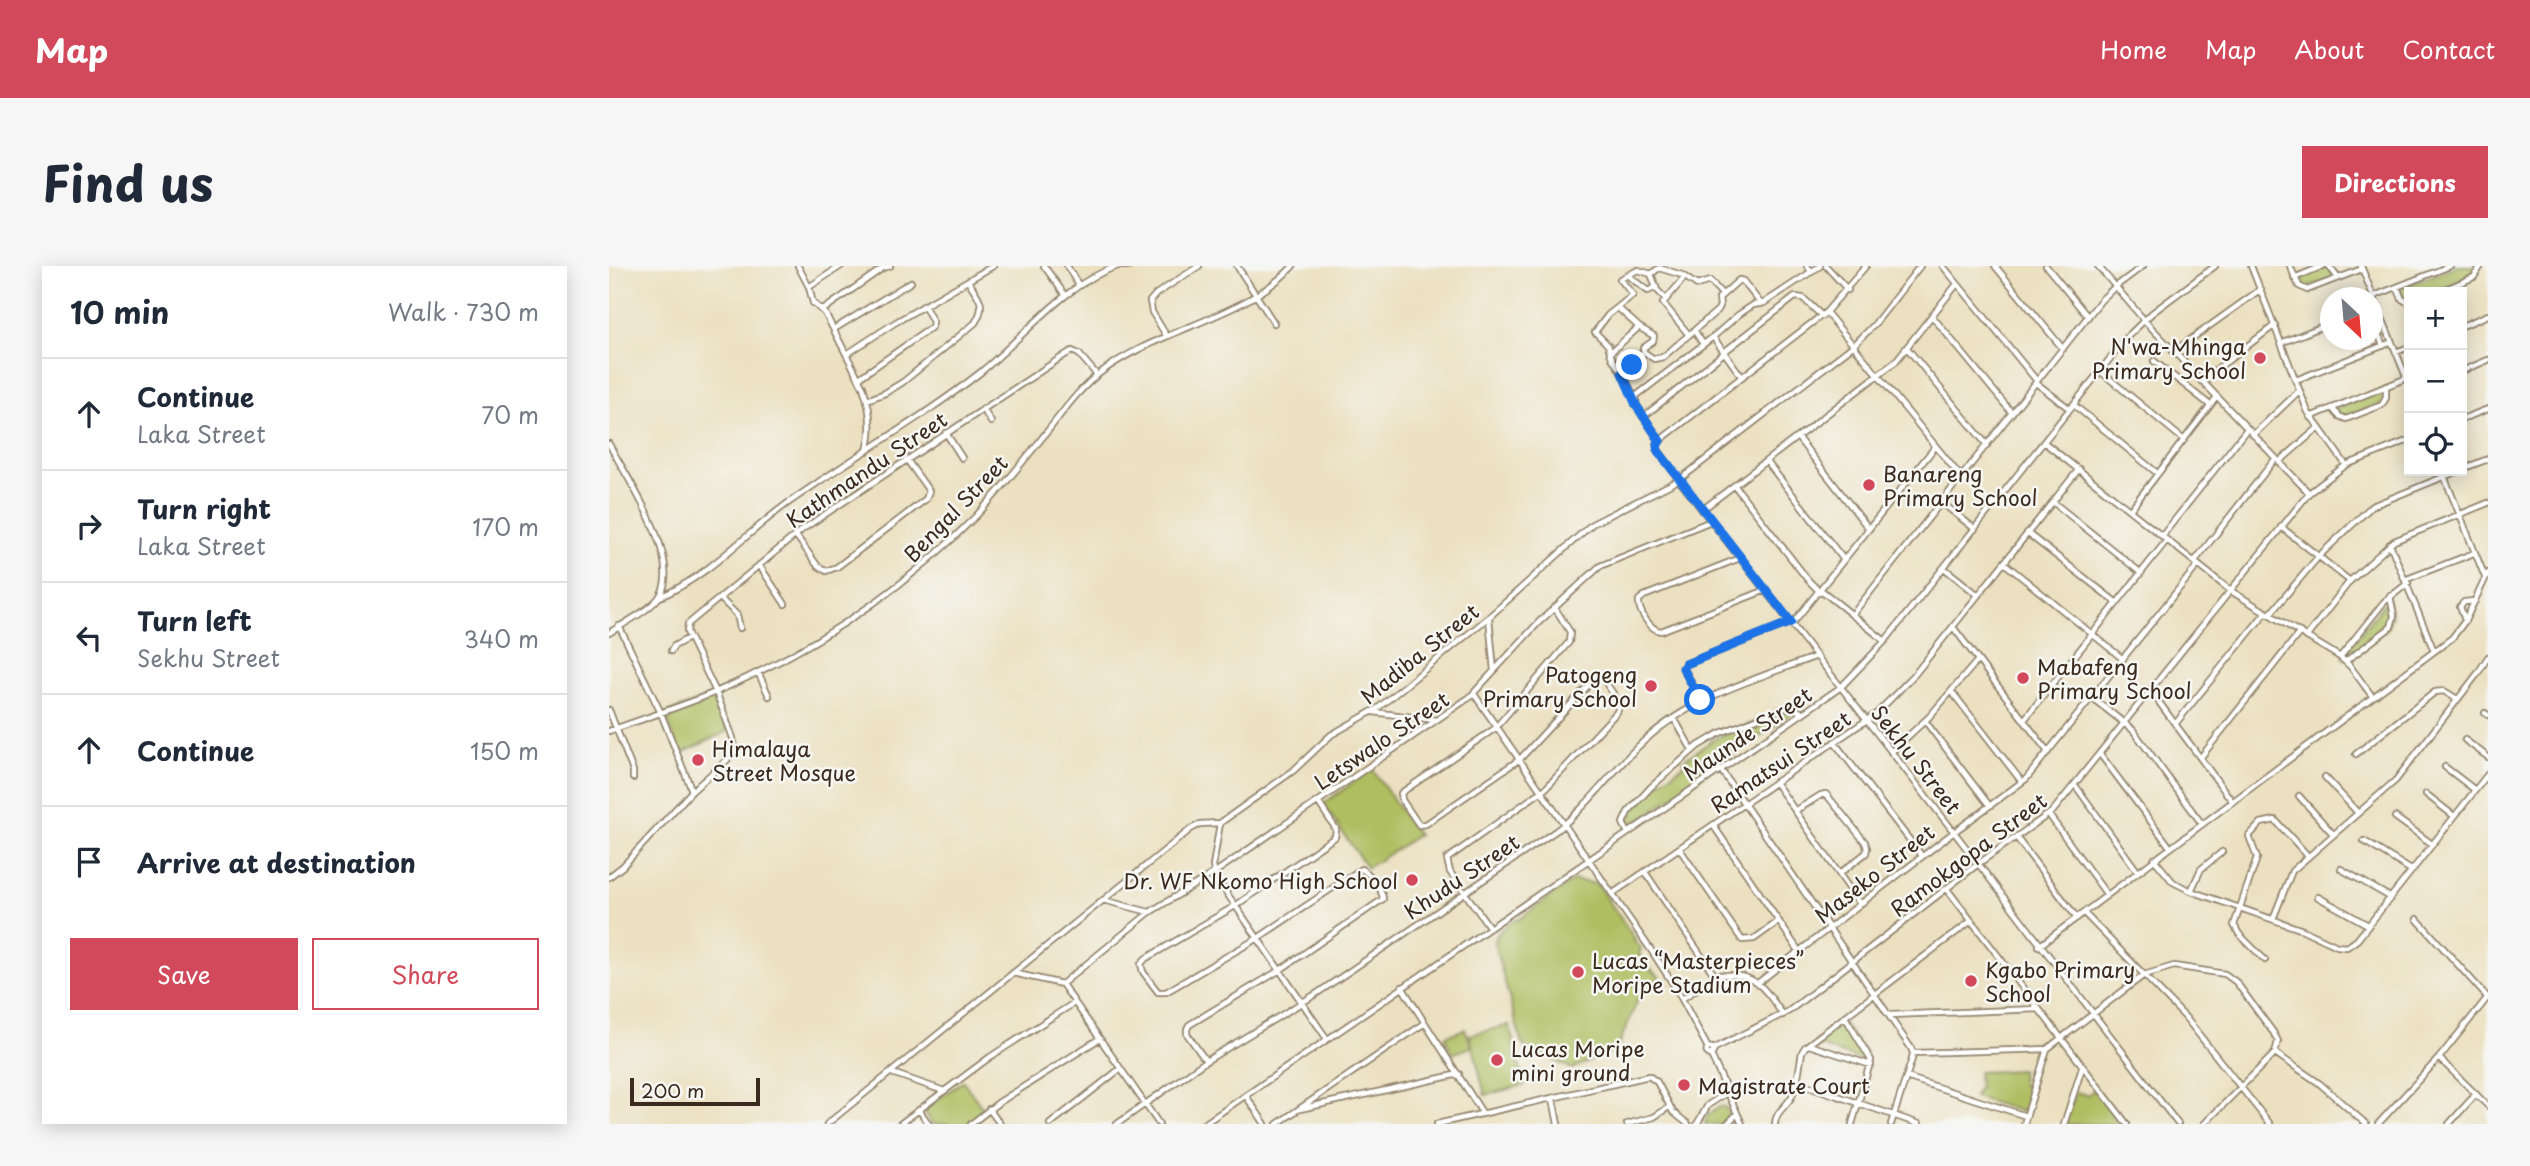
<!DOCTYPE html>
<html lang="en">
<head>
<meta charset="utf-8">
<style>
  body { margin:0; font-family:"Playpen Sans",sans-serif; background:#f6f6f7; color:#1f2937 }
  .controls { position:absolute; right:21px; top:21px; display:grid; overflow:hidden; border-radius:0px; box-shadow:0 4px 18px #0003 }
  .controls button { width:63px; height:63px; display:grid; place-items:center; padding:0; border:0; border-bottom:2px solid #e0e1e3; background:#fff; color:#1f2937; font:35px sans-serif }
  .compass { position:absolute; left:1711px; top:21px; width:63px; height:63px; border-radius:50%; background:#fff; box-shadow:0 4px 18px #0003; rotate:154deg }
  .scale { position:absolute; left:21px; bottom:18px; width:130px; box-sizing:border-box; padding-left:7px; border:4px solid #3b2a1e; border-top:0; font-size:19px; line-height:24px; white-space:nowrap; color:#3b2a1e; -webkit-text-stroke:5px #f6f6f2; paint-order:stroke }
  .stop { position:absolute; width:21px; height:21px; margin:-16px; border:5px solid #1a73e8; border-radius:50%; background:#fff }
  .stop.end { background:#1a73e8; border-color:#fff; box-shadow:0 2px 7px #0008 }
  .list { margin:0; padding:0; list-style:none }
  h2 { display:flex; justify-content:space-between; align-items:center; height:91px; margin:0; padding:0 28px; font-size:30px }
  h2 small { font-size:23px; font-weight:400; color:#747a83 }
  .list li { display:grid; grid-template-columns:46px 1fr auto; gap:21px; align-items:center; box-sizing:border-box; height:112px; padding:0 28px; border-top:2px solid #e0e1e3 }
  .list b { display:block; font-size:26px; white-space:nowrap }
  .list p { margin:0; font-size:23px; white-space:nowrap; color:#747a83 }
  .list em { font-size:23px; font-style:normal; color:#747a83 }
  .actions { display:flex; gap:14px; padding:21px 28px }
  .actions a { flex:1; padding:16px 0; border:2px solid #d1495b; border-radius:0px; text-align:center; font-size:24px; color:#d1495b }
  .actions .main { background:#d1495b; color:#fff }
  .icon { flex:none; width:38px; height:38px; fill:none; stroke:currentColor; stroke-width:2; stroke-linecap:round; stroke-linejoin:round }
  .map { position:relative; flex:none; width:1879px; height:858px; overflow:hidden; border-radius:0px }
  header { display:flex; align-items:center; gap:42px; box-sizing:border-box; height:98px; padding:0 35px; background:#d1495b; color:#fff }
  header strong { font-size:33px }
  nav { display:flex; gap:38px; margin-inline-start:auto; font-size:24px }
  .intro { display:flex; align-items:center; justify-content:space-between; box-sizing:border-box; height:168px; padding:0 42px }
  h1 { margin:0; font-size:49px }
  .button { padding:18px 32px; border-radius:0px; background:#d1495b; color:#fff; font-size:24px; font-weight:700 }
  main { display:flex; gap:42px; padding:0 42px }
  aside { flex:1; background:#fff; border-radius:0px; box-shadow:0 4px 18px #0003 }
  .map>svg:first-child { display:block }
  .green { fill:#afbe60; stroke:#75743f; stroke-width:2 }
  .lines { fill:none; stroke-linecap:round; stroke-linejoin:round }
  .minor-casing { stroke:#93856f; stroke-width:8 }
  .minor { stroke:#fff; stroke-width:4.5 }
  .route { stroke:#1a73e8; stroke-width:9 }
  .poi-dot { fill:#d1495b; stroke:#f6f6f2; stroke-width:2.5 }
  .labels { text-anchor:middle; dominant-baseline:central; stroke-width:5; stroke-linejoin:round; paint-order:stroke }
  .poi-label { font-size:21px; fill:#3b2a1e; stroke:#f6f6f2; text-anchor:start }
  .street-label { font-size:21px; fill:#3b2a1e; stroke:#f6f6f2 }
</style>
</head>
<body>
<header>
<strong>Map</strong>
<nav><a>Home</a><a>Map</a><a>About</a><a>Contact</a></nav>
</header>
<div class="intro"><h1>Find us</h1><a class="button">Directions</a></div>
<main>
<aside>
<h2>10 min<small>Walk · 730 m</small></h2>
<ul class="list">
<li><svg class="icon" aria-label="ahead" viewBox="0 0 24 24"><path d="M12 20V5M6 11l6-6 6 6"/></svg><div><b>Continue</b><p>Laka Street</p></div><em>70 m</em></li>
<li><svg class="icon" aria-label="right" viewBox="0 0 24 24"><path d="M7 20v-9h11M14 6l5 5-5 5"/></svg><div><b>Turn right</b><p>Laka Street</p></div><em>170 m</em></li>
<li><svg class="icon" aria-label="left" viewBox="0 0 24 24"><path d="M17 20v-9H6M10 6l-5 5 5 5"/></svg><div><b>Turn left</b><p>Sekhu Street</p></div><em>340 m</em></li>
<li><svg class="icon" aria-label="ahead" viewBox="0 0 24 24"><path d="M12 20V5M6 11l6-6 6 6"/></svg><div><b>Continue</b></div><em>150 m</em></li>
<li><svg class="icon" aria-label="arrive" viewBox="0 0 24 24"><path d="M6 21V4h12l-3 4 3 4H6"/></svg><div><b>Arrive at destination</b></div></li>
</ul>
<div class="actions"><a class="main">Save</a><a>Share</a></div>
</aside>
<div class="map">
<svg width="1879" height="858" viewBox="0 0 1879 858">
  <rect width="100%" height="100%" fill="#f6f6f2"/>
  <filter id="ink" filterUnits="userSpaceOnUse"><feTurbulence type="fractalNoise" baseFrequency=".0143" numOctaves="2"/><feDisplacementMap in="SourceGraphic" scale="14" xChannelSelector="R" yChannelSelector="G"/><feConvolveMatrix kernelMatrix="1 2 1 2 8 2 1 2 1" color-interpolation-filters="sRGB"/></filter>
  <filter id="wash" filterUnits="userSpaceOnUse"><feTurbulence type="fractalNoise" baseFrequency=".00686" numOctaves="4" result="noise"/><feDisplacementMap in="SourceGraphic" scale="28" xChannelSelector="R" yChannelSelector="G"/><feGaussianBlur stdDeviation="1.57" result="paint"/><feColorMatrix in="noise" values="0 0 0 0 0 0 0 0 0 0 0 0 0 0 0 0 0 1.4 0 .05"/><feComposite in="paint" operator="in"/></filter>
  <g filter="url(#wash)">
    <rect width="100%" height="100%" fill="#ebe0c0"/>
    <path class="green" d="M 1848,0 L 1868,0 C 1863,22 1820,26 1800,26 L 1800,36 L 1794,33 L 1791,24 L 1794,21 Z
      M 1715,2 L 1720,3 L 1725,12 L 1695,22 L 1687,13 Z
      M 1773,124 L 1775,132 L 1772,138 L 1736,152 L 1730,150 L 1725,143 Z
      M 1778,334 L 1783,348 L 1778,363 L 1736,393 L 1734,392 L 1734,388 Z
      M 103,430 L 106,433 L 119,465 L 71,488 L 57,450 L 58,447 Z
      M 1180,443 L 1183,444 L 1183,448 L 1023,559 L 1018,558 C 1029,532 1053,514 1076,498 L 1074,494 L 1109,471 Z
      M 763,503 L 809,569 L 758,602 L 714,538 Z
      M 964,614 L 988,618 L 1026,673 L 1025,675 L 1032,682 L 1030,688 L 1039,701 L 1050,710 L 1048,715 L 1032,726 L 1008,783 L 963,803 L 923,783 L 918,783 L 913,778 L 885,677 C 887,666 896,660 907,653 L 909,654 Z
      M 1233,756 L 1256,787 L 1255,795 L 1207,779 L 1207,775 Z
      M 900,759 L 916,819 L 876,829 L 861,769 Z
      M 856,763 L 863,781 L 843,788 L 836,770 Z
      M 1412,804 L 1413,819 L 1423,820 L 1414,846 L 1365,831 L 1370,821 L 1369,806 Z
      M 354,815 L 375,844 L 359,858 L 323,858 L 316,846 L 318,841 Z
      M 1487,823 L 1514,858 L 1456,858 L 1467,826 L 1478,829 Z
      M 1110,840 L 1116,841 L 1121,850 L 1114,858 L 1096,858 L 1098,850 Z"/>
  </g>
  <g filter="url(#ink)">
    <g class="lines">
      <g class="minor-casing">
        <path id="minor" d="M 189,0 L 200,21 L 204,37 L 216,47 L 254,121 C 261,141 264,164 258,185
          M 435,0 L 456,29
          M 458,0 L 470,20
          M 511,0 L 520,0
          M 628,0 L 665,57
          M 1198,0 L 1203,6
          M 1217,0 L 1239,24
          M 1257,0 L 1217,46 L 1054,172 L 1048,178 L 1048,182 L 1070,214 L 1345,566 L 1569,858
          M 1334,0 L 1428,115
          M 1386,0 L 1454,83
          M 1437,0 L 1479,51
          M 1489,0 L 1535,54 L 1700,227
          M 1642,0 L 1699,146 L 1737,199
          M 1681,0 L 1690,20 L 1698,24 L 1753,3
          M 1720,0 L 1729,12
          M 1752,0 L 1800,118
          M 1042,8 L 1050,2 L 1073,9 L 1088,19 L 1101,15 L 1113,28
          M 1042,8 L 1048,24 L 1056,32
          M 1018,9 L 1039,25 L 1047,21
          M 1076,11 L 1054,37 L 1080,69
          M 1685,12 L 1714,0
          M 200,21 L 232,0
          M 1788,21 L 1793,33 L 1800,37
          M 1830,26 L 1865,11 L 1872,0
          M 1765,30 L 1841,0
          M 1009,42 L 1030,61 L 1045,70 L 1044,75 L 1034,82 L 1035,86
          M 214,44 L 274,2 L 281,0
          M 1217,46 L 1352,211
          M 1323,50 L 1403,147
          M 1764,54 L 1774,80
          M 1853,60 L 1879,49
          M 225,63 L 302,16
          M 1085,64 L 1094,78
          M 557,69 L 543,46 L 541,35 L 547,28 L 590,0
          M 1104,71 L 1133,111
          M 1674,76 L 1722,57
          M 1298,82 L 1378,179
          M 1115,86 L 1186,31 L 1194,32 L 1213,50
          M 1564,86 L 1652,23
          M 1787,86 L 1800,81
          M 1001,87 L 1030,61
          M 238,88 L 287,56 L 384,0
          M 1545,95 L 1601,139
          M 1491,105 L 1575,174
          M 1853,105 L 1879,94
          M 1013,107 L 1003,92 L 999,79 L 986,66 L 999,49 L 1024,29 L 1011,13 L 1029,4 L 1042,8
          M 250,112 L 323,61 L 324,56 L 315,39
          M 1687,114 L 1783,76
          M 1592,115 L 1666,59
          M 1427,117 L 1461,143
          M 1026,132 L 1013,107 L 1023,99 L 1026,92 L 1035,86 L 1045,93 L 1054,91 L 1109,44 L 1111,40 L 1110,32 L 1130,14 L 1134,15 L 1152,38
          M 258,134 L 276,127 L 294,116 L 366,57 C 378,38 370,32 359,15
          M 1465,139 L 1548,207
          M 1723,142 L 1730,150 L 1737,153 L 1773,139 L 1777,132 L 1777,120
          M 374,143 L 382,156
          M 1034,151 L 1115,87
          M 1701,151 L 1798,112
          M 1853,153 L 1879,143
          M 337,167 L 353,192
          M 1644,169 L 1690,125
          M 1189,172 L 1260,263
          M 1051,175 L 1027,139 L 1027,130 L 1104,71 L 1129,49 L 1144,39 L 1155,37 L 1211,0
          M 1436,177 L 1622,325 L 1731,391 L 1741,400 L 1763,430
          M 0,178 C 18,212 72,290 52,328 C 45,342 14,358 0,367
          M 1158,196 L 1235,294
          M 1670,196 L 1709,162
          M 1853,203 L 1879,193
          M 1833,205 L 1876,311
          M 1126,220 L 1199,314 L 1211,326
          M 1332,236 L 1366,263
          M 1444,236 L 1532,307
          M 1093,244 L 1286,96 L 1348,18
          M 1521,244 L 1607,132
          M 1672,261 L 1741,315
          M 1418,267 L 1508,337
          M 186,268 L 208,299 L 217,305 L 228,301 L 317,233 L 320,225 L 298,194
          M 1553,270 L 1638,163
          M 1781,278 L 1825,385
          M 1131,292 L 1035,330 L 1030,334 C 1029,345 1041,364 1052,365 L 1157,324
          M 1585,296 L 1667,192
          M 1395,297 L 1514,393
          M 150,299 L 176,338
          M 1335,302 L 1369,329
          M 1798,313 L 1865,287
          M 1212,324 L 1276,375
          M 51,331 C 100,310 136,268 179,237 C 242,192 311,154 372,106 C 415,71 456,17 509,0
          M 111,332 L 128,349 L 131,362
          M 1661,348 L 1710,290 L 1763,240 L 1849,205
          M 1243,349 L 1492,34 L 1506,21 L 1534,0
          M 880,352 L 885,405
          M 1856,354 L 1851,341 L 1855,336 L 1866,335
          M 1183,358 L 1326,181
          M 10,360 L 51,445 L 83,525
          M 1344,361 L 1439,486
          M 1698,370 L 1741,315 L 1785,275 L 1879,237
          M 62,385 L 65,380 L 80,372
          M 1731,391 L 1775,336 L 1799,317
          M 1737,395 L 1782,361 L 1785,350 L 1781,330
          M 149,406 L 160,430
          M 1541,424 L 1623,535
          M 1343,426 L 1413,516
          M 865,428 L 1044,687 L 1068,724 L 1099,782
          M 1482,431 L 1524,464 L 1593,558
          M 1092,434 L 1074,402 L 1077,398 L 1182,356
          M 0,444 L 24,505 L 24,512
          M 764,446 L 827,454
          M 1876,447 L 1879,449
          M 1065,452 L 1083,484
          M 1415,454 L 1558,274
          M 1316,455 L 1380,539
          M 1567,457 L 1657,346
          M 888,460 L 960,376 L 961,366 L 946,342
          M 0,465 C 36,452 74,440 109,425 C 205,383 292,326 366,251 C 393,223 417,192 441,162 C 456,143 471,122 491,107 C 548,63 636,52 684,0
          M 1856,474 L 1879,491
          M 1225,476 L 1313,590
          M 1282,486 L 1320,451 L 1369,394
          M 1491,488 L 1561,581
          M 1747,488 L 1826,426 L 1835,425 L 1848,433
          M 1592,491 L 1691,366
          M 1836,501 L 1866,524
          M 1112,504 L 1302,782 L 1304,787 L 1303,793 L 1282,858
          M 1716,511 L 1749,547
          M 1166,516 L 1251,638
          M 1466,519 L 1529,606
          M 1817,528 L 1845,550
          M 1690,530 L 1724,568
          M 1186,545 L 1212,529 L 1217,528 L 1256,576 L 1258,582 L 1257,587 L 1230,608
          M 1440,549 L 1498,629
          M 1786,551 L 1823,578
          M 1104,559 L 1190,685
          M 1019,567 L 1014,557 L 1019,546 L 1042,521 L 1089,480 L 1111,467 L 1176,442 L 1184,442 L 1194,447
          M 1407,571 L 1468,652
          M 1755,575 L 1802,604
          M 1070,582 L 1133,674 L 1145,673 L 1170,655
          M 1545,593 L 1564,616 L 1582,625 L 1694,664 L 1728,680 L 1738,681 L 1748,674 L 1879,508
          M 1732,603 L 1781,631
          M 1036,606 L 1106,710
          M 0,611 L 14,600 L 83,525 L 118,494 L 125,482 L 124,472 L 107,426 L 78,366 L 79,358 L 194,263 L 456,89 L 463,85 L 470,88 L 488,109
          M 1338,623 L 1518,858
          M 1582,625 L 1592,603 L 1613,586
          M 1003,628 L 1268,447 L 1306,408 L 1470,203
          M 1709,631 L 1759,659
          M 494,634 L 540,646
          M 1475,647 L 1576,751 L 1661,858
          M 1664,653 L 1683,605 L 1787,514 L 1869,407 L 1879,391
          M 1808,653 L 1879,732
          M 881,662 L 841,606 L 838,593 L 937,522 L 1008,446 L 1011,438 L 995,414 L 987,411 L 911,493 L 817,558 L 810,559 L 793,534 L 792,527 L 888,461
          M 1430,680 L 1843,372 L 1856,355 L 1879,307
          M 1656,694 L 1630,668 L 1625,659 L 1648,592 L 1640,570 L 1652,557 L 1666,554 L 1699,590
          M 404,707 L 453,718
          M 1150,716 L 1345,566 L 1417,513 L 1589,299
          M 453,718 L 541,646 L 605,607 L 861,431 L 929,357 L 991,300 L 1102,255
          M 453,718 L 550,858
          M 793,721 L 874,848
          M 1073,733 L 1109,709 C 1147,707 1154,720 1174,749
          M 1281,749 L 1429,743
          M 1236,751 L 1262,794 L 1243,858
          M 718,773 L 606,610 L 604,600 L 611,557 L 684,505 L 722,469 L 769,442 L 880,351 L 983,258 L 1070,214 L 1245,79 L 1265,59 L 1311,0
          M 1200,779 L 1262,799
          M1097.5 785a3.5 3.5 0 1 1 7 0a3.5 3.5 0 1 1-7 0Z
          M 1104,783 L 1180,745 L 1369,598 L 1444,545 L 1700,227 L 1737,199 L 1800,174
          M 1304,787 L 1438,783
          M 1666,787 L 1710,817 L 1757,858
          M 1102,789 L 1133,858
          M 1830,792 L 1879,840
          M 597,795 L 578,768 L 578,763 L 580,759 L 671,704 L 774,633 C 773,623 761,607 752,603 L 649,672 L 557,726 L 549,726 L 534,706 L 532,698 L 536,693 L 626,640 L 726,571 L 727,563 L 709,536
          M 283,807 L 335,825
          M 1297,811 L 1417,850
          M 1188,816 L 1310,858
          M 637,830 L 656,858
          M 944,833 L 949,858
          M 380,843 L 391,858
          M 691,843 L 850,808
          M 310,844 L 320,858
          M 218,858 L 582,563 L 591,558 L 611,557
          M 291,858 L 381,791 L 465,737
          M 362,858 L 389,837 L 490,773
          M 441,858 L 511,803
          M 508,858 L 597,795 L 707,728 L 948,564 C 981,539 1004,503 1035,475 C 1084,430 1147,413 1208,390
          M 595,858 L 1232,421 L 1276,375 L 1519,70 L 1543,47 L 1606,0
          M 668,858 L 816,757
          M 828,858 L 1040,810 L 1048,816 L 1064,846 L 1079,858
          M 1018,858 L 1045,851 L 1060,841
          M 1088,858 L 1099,839 L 1119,826
          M 1118,858 L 1128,848
          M 1166,858 C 1166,846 1178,840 1183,830 C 1190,816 1190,801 1193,786 L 1196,781 L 1362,655
          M 1415,858 L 1438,783 L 1535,709 L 1565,700 L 1616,708 L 1627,716 L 1664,766 L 1669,775 L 1666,787 L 1595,858
          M 1455,858 L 1473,802
          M 1769,858 L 1830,792 L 1879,731
          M 1840,858 L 1867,828"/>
      </g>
      <use href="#minor" class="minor"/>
    </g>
  </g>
  <g class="lines" filter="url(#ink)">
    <path class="route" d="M 1023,99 L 1013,107 L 1027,139 L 1051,175 L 1048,180 L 1049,185 L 1182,356 L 1077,398 L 1074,402 L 1091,434"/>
  </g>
  <g class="poi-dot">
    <circle cx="1651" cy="92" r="7"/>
    <circle cx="1260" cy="219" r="7"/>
    <circle cx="1414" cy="412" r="7"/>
    <circle cx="1042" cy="420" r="7"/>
    <circle cx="89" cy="494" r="7"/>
    <circle cx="803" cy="614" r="7"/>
    <circle cx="969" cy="706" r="7"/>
    <circle cx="1362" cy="715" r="7"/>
    <circle cx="888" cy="794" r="7"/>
    <circle cx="1075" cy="819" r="7"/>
  </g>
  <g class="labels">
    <g class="poi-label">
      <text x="1637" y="80" text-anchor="end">N'wa-Mhinga<tspan x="1637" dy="24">Primary School</tspan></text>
      <text x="1274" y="207">Banareng<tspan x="1274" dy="24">Primary School</tspan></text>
      <text x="1428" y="400">Mabafeng<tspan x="1428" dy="24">Primary School</tspan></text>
      <text x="1028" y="408" text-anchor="end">Patogeng<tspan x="1028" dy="24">Primary School</tspan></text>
      <text x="103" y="482">Himalaya<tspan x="103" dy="24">Street Mosque</tspan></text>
      <text x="789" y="614" text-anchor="end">Dr. WF Nkomo High School</text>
      <text x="983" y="694">Lucas “Masterpieces”<tspan x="983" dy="24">Moripe Stadium</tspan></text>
      <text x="1376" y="703">Kgabo Primary<tspan x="1376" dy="24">School</tspan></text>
      <text x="902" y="782">Lucas Moripe<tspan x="902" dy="24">mini ground</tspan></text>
      <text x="1089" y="819">Magistrate Court</text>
    </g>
    <g class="street-label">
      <text transform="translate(257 203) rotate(-34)">Kathmandu Street</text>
      <text transform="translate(346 242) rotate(-46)">Bengal Street</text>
      <text transform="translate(810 387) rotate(-39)">Madiba Street</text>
      <text transform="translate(1138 467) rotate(-34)">Maunde Street</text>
      <text transform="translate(772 474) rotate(-34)">Letswalo Street</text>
      <text transform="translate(1308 493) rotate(52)">Sekhu Street</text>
      <text transform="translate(1171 495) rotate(-34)">Ramatsui Street</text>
      <text transform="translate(1359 588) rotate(-37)">Ramokgopa Street</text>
      <text transform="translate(1265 607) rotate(-38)">Maseko Street</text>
      <text transform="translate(852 610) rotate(-34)">Khudu Street</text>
    </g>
  </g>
</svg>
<div class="controls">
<button>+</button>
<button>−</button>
<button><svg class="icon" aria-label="locate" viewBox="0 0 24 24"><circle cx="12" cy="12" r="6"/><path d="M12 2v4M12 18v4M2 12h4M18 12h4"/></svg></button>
</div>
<svg class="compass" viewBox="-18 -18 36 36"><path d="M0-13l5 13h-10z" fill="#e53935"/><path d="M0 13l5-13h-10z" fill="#747a83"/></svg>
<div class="scale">200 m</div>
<div class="stop" style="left:1091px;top:434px"></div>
<div class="stop end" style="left:1023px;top:99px"></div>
</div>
</main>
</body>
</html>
